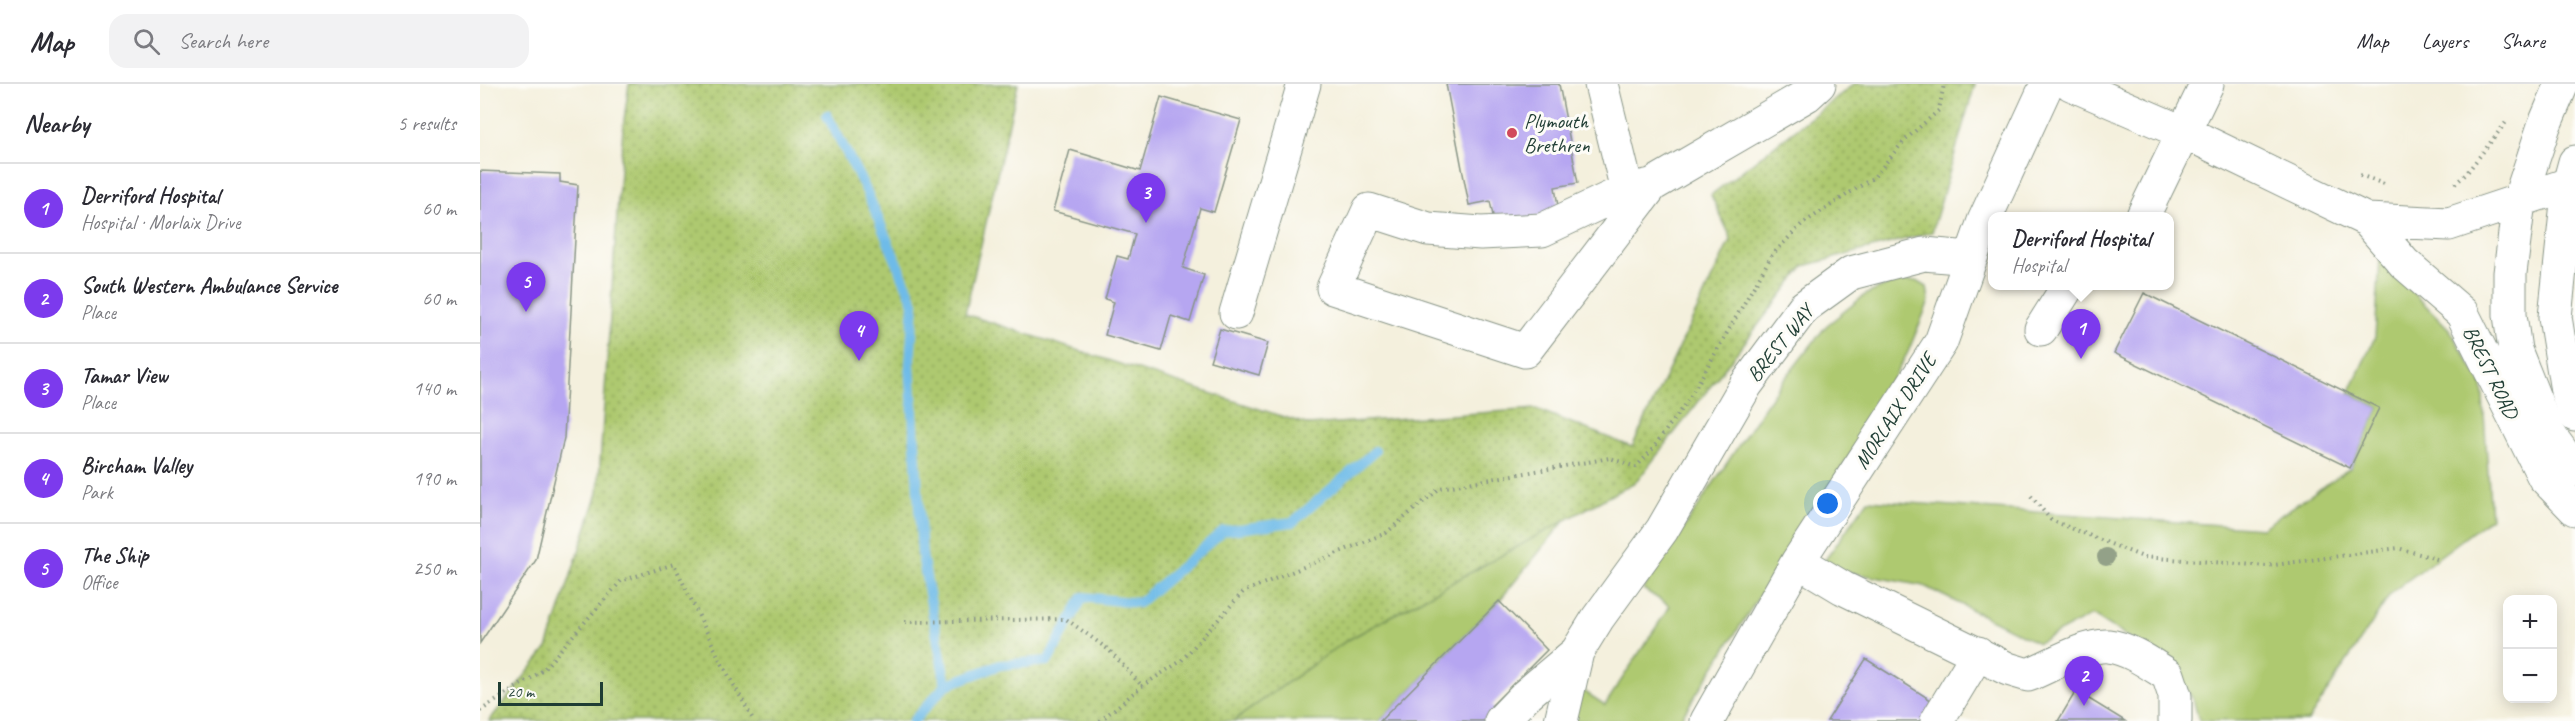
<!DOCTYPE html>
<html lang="en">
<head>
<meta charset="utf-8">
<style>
  body { margin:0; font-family:Caveat,sans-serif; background:#f2f2f3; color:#2b2b33 }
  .controls { position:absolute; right:18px; bottom:18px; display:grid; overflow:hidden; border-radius:12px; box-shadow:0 3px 15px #0003 }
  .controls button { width:54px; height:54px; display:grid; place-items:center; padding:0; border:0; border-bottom:2px solid #e1e1e2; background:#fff; color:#2b2b33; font:30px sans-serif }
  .scale { position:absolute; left:18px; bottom:15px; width:105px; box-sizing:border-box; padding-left:6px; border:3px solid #1f3d34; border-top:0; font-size:16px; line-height:21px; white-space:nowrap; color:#1f3d34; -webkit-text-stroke:4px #fdfcf7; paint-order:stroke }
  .you { position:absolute; left:1348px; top:420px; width:21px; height:21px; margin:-15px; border:4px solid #fff; border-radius:50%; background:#1a73e8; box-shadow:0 0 0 9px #1a73e833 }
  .badge { display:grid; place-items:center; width:39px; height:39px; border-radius:50%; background:#7c3aed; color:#fff; font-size:20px; font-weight:700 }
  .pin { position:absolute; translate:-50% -50px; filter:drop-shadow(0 2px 3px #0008) }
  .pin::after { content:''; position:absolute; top:32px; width:21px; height:18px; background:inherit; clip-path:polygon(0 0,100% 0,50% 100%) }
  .popup { position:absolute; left:1508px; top:128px; width:186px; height:78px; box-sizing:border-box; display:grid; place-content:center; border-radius:12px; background:#fff; filter:drop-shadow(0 2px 4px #0005); font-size:20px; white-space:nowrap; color:#7c7c81 }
  .popup b { font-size:22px; color:#2b2b33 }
  .popup::after { content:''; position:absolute; left:50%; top:100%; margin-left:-12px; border:12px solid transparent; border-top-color:#fff }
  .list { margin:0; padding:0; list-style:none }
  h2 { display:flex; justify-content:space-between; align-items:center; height:78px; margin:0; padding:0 24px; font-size:26px }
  h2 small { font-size:20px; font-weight:400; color:#7c7c81 }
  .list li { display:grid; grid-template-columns:39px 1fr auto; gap:18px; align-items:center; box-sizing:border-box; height:90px; padding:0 24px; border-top:2px solid #e1e1e2 }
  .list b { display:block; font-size:22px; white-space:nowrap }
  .list p { margin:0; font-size:20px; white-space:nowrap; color:#7c7c81 }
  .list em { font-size:20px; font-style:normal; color:#7c7c81 }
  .icon { flex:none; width:33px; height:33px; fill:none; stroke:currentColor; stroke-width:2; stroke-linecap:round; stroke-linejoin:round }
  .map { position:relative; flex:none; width:2095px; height:637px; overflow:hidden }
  header { display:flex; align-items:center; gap:36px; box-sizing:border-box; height:84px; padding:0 30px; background:#fff; border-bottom:2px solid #e1e1e2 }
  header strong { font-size:28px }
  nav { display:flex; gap:33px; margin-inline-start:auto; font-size:21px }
  .search { width:420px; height:54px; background:#f2f2f3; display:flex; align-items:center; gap:15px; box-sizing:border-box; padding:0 21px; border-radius:18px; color:#7c7c81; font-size:22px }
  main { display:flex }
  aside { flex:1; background:#fff }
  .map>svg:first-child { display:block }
  .green { fill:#aec96f; stroke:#668352; stroke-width:1.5 }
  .park { fill:url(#park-dots); stroke:#668352; stroke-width:1.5 }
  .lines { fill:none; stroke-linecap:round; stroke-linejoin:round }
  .stream { stroke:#6ebbe8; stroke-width:10 }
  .building { fill:#b6a6f1 }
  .minor-casing { stroke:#8a9688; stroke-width:35 }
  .highway-casing { stroke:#8a9688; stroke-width:35 }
  .path { stroke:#8a9688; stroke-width:4; stroke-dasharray:1.5 4.5; stroke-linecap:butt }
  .minor { stroke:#fff; stroke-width:33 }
  .highway { stroke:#fff; stroke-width:33 }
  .tree { fill:#93a188 }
  .poi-dot { fill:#d1495b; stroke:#fdfcf7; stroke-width:2 }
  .labels { text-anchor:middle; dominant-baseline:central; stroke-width:6; stroke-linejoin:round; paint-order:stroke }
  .poi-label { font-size:21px; fill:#1f3d34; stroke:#fdfcf7; text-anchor:start }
  .street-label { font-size:21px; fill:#1f3d34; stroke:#fdfcf7 }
</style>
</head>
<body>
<header>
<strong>Map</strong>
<div class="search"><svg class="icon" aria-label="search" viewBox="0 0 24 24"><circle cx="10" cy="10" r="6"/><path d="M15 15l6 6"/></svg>Search here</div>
<nav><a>Map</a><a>Layers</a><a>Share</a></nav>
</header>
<main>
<aside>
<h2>Nearby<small>5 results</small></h2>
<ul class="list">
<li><span class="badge">1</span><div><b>Derriford Hospital</b><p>Hospital · Morlaix Drive</p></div><em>60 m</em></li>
<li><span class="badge">2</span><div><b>South Western Ambulance Service</b><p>Place</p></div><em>60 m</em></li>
<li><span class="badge">3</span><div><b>Tamar View</b><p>Place</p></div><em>140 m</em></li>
<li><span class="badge">4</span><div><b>Bircham Valley</b><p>Park</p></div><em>190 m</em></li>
<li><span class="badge">5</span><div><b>The Ship</b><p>Office</p></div><em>250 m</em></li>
</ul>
</aside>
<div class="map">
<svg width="2095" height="637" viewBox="0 0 2095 637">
  <defs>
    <pattern id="park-dots" width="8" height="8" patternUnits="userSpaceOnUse" patternTransform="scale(1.5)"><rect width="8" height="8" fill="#aec96f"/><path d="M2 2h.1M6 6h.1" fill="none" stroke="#8da45c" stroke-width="1.8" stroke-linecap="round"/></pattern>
  </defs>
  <rect width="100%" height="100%" fill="#fdfcf7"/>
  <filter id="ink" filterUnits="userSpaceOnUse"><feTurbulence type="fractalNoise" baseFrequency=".0167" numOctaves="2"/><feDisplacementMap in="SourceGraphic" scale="12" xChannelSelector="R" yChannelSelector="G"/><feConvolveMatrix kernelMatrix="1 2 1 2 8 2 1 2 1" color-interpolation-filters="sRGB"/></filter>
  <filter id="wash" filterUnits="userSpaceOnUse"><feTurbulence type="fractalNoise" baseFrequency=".008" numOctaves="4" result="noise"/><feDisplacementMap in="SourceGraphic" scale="24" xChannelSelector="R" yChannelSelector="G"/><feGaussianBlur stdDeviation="1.35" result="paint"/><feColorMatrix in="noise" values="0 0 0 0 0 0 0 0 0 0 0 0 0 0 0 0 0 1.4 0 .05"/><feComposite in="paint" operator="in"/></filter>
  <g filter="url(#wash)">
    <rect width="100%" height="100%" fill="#f4f0dd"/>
    <path class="green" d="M 1900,175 L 1970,246 L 2002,300 L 2011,434 L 1912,508 L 1828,637 L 1719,637 L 1713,615 L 1686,576 L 1612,531 L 1558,559 L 1444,502 L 1340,483 L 1388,416 L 1782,444 L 1870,384 L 1899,324 L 1869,309 L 1895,253 Z
      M 1416,197 L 1437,197 L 1447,203 L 1449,217 L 1428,268 L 1375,363 L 1199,637 L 1092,637 L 1102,606 L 1125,621 L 1190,522 L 1163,505 L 1293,310 L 1346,242 L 1385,211 Z
      M 1090,430 L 1019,517 L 900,637 L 753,637 L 866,557 Z"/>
    <path class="park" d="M 149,0 L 538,0 L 485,230 L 829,341 L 1056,325 L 1152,363 L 1251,154 L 1231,111 L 1374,0 L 1495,0 L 1452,148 L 1324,182 L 1157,397 L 866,557 L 753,637 L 9,637 L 67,564 L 118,409 L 143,43 Z"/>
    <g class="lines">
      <path class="stream" d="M 347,31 L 386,106 L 434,219 L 430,280 L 442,471 L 466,601
        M 433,637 L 466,601 L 520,581 L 568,577 L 603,513 L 659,519 L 743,447 L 813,438 L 895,367"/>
    </g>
    <g id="blocks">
      <path class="building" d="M 966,0 L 1079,0 L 1098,99 L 1075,103 L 1079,129 L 1015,141 L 1010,117 L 989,121 Z
        M 681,13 L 761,36 L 734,128 L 720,124 L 703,184 L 724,191 L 710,238 L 691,232 L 681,267 L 625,251 L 634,218 L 625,215 L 637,172 L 648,175 L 655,150 L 573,127 L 590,66 L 660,87 Z
        M 0,87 L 80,90 L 80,98 L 98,101 L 84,354 L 56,476 L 0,559 Z
        M 1664,209 L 1899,324 L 1870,384 L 1634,269 Z
        M 740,245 L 788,259 L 779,291 L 730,277 Z
        M 1019,517 L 1067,566 L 1011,622 L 1026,637 L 900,637 Z
        M 1386,575 L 1454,618 L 1443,637 L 1347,637 Z
        M 1596,607 L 1645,637 L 1578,637 Z"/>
    </g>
  </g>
  <g filter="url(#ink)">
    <use href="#blocks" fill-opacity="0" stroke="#8a9688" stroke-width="1.5"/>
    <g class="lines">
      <g class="minor-casing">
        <path id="minor" d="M 1121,0 L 1147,106
          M 1591,0 L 1723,57 L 1887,136 L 1969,140 L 2089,100
          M 2082,0 L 2064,42 L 2039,117 L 2030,189 L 2030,231 L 2035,266 L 2068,349 L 2095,386
          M 1172,101 L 1147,106 L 1062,146 L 1001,149 L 948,145 L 889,126 L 853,204 L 1045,267 L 1172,101 L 1327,11 L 1339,0
          M 1663,132 L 1727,0
          M 1887,136 L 1924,179 L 1982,229 L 2064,393 L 2095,425
          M 756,229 L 824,0
          M 1561,245 L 1588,202
          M 1318,477 L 1363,504 L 1528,585 L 1548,591 C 1568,583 1608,560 1628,562 C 1649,564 1672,581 1688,591 L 1695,612 L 1695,637
          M 1021,637 L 1046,611 L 1097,568 L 1118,534 L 1182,446 L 1266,301 L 1324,223 L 1371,189 L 1444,170 L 1490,174
          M 1081,637 L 1097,568
          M 1227,637 L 1318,477 L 1461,258 L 1504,137 L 1567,0
          M 1457,637 L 1498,569"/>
      </g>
      <g class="highway-casing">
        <path id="highway" d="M 2095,78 L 2089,100 L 2075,233 L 2087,307 L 2095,331"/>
      </g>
      <path class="path" d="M 1880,91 L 1907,101
        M 1975,100 L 1986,90 L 2027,37
        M 1551,412 L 1571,436 L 1663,473 L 1787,482 L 1918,464 L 1957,475
        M 425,538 L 586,535 L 629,566 L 662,602
        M 0,627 L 62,587 L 141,497 L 194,480 L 241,578 L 274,637
        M 620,637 L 662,602 L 701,577 L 763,508 L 906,449 L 960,404 L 1130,374 L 1156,383 L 1171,367 L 1210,313 L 1292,171 L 1322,140 L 1394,93 L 1424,57 L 1459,26 L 1464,0"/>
      <use href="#minor" class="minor"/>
      <use href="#highway" class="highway"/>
    </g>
    <circle class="tree" cx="1626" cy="473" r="9"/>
  </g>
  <circle class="poi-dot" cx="1032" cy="49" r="6"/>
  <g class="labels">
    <g class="poi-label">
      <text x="1044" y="37">Plymouth<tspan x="1044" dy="24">Brethren</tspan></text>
    </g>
    <g class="street-label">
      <text transform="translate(1300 259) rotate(-51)">BREST WAY</text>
      <text transform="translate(2011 288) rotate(64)">BREST ROAD</text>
      <text transform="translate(1415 327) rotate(-57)">MORLAIX DRIVE</text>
    </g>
  </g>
</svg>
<div class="controls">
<button>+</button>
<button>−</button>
</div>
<div class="scale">20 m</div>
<div class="you"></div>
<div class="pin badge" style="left:1601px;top:275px">1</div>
<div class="popup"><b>Derriford Hospital</b>Hospital</div>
<div class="pin badge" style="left:1604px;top:622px">2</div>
<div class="pin badge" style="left:666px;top:139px">3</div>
<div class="pin badge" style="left:379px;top:277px">4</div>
<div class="pin badge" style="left:46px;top:228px">5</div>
</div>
</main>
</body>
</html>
